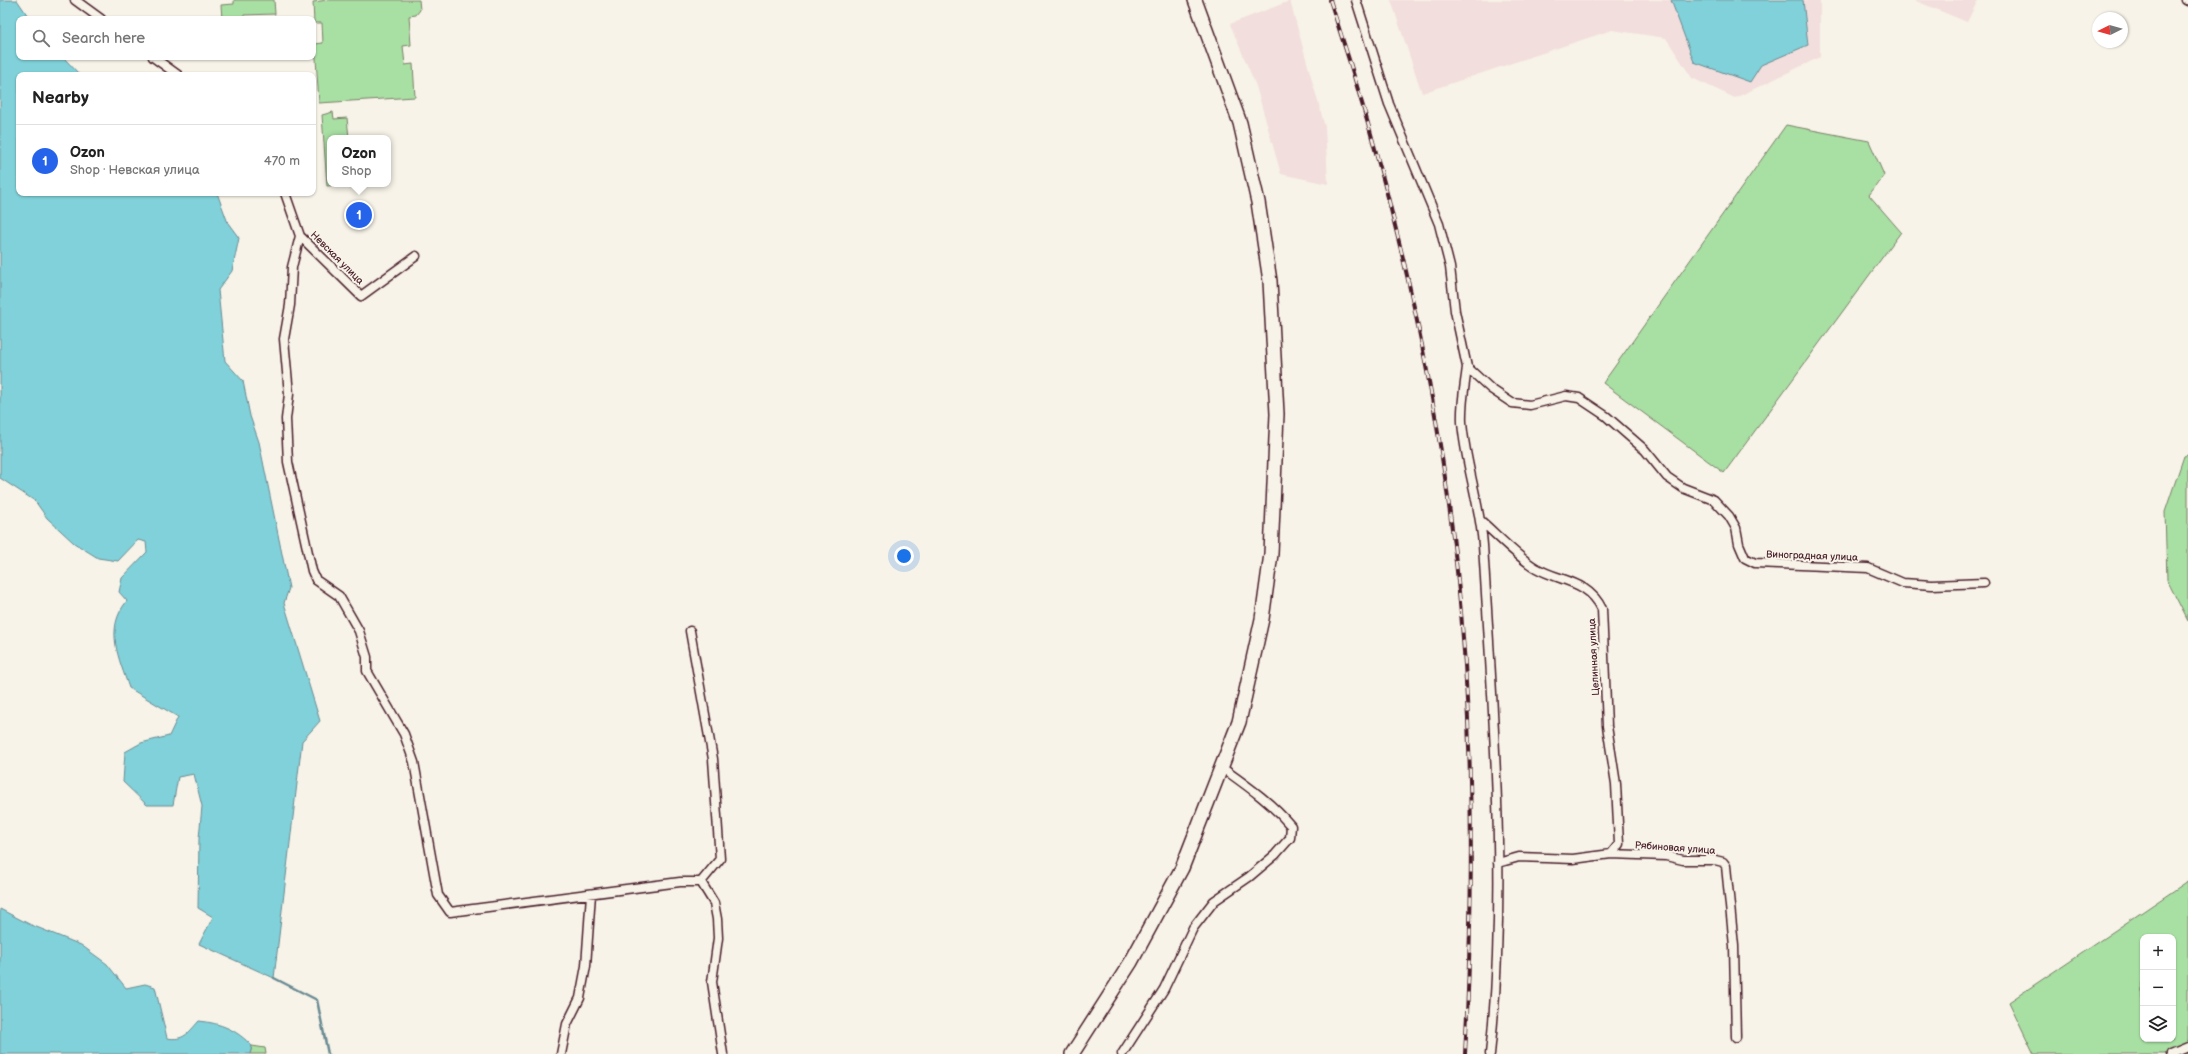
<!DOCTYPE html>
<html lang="en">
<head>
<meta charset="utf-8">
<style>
  body { margin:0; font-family:"Balsamiq Sans",sans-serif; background:#f2f2f2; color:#222 }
  .controls { position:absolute; right:12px; bottom:12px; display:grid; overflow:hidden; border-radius:8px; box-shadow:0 1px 3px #0004 }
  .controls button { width:36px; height:36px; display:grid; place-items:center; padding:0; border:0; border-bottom:1px solid #e0e0e0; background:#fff; color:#222; font:20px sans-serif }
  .compass { position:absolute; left:2092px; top:12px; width:36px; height:36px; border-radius:50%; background:#fff; box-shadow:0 1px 3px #0004; rotate:265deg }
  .you { position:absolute; left:904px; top:556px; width:14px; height:14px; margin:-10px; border:3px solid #fff; border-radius:50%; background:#1a73e8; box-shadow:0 0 0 6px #1a73e833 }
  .badge { display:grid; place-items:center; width:26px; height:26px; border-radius:50%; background:#2563eb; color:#fff; font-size:13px; font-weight:700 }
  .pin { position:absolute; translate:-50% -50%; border:2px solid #fff; box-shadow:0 1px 4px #0006 }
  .popup { position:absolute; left:327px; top:135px; width:64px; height:52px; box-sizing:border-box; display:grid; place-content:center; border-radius:8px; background:#fff; filter:drop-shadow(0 1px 3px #0005); font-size:13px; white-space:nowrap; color:#767676 }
  .popup b { font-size:15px; color:#222 }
  .popup::after { content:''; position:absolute; left:50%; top:100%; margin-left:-8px; border:8px solid transparent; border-top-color:#fff }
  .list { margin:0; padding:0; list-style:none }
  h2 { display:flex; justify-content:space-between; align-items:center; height:52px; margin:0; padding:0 16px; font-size:17px }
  h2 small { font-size:13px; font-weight:400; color:#767676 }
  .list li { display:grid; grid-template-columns:26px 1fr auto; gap:12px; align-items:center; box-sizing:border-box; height:72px; padding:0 16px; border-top:1px solid #e0e0e0 }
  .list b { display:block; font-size:15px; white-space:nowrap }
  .list p { margin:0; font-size:13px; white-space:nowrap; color:#767676 }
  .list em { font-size:13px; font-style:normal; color:#767676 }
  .icon { flex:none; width:22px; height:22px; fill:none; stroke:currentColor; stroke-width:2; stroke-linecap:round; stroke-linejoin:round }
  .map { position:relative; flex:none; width:2188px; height:1054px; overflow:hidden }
  .search { position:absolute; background:#fff; box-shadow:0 1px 3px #0004; left:16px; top:16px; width:300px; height:44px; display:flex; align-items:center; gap:10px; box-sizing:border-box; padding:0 14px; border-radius:8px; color:#767676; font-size:15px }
  .panel { position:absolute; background:#fff; box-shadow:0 1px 3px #0004; left:16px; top:72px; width:300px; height:124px; border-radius:8px }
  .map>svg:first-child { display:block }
  .built { fill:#f2dedc }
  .green { fill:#a8dfa3; stroke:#797f67; fill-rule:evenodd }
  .water { fill:#80d1d9; stroke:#6a8a93 }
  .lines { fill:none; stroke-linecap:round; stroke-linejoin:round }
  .stream { stroke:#6a8a93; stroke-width:2.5 }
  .minor-casing { stroke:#4a1f2b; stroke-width:11 }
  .primary-casing { stroke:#4a1f2b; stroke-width:16 }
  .minor { stroke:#f7f3e8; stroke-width:8 }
  .primary { stroke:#f7f3e8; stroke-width:13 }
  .rail-casing { stroke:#4a1f2b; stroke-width:4 }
  .rail { stroke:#f7f3e8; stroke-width:2.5; stroke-dasharray:8; stroke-linecap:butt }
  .labels { text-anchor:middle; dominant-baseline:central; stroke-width:4; stroke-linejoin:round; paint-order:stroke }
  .street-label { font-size:10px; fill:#4a1f2b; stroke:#f7f3e8 }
</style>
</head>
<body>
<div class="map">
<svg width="2188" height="1054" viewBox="0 0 2188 1054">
  <rect width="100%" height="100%" fill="#f7f3e8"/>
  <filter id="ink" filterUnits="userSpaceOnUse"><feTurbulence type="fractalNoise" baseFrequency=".025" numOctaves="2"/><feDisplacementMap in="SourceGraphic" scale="8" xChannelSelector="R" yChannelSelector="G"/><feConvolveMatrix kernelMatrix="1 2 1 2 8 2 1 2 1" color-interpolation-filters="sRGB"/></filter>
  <g filter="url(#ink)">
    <path class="built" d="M 1391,0 L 1820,0 L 1820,57 L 1735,98 L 1692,78 L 1666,38 L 1612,30 L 1422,93 Z
      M 1914,0 L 1978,0 L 1967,22 Z
      M 1290,1 L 1325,127 L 1328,184 L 1281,174 L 1256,86 L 1230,24 Z"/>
    <path class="green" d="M 234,0 L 274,0 L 275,14 L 244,15 L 244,19 L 222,19 L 221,5 L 234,4 Z
      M 327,0 L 419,0 L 420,10 L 416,15 L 409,16 L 411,45 L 403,46 L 405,65 L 413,64 L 415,97 L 319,103 L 315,44 L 323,43 L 322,23 L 314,23 L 313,2 Z
      M 333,112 L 334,119 L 347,118 L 349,138 L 330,138 L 330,184 L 352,184 L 327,186 L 322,115 Z
      M 1786,125 L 1869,141 L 1884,175 L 1869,195 L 1901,232 L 1724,473 L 1603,383 Z
      M 2188,455 L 2188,621 L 2167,580 L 2165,512 L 2184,456 Z
      M 2188,881 L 2188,1054 L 2034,1054 L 2009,1002 ZM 2143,937 L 2173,937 L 2173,1039 L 2143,1039 Z
      M 252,1046 L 265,1048 L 266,1054 L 250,1054 Z"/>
    <path class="water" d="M 0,0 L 17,0 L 30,19 L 19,19 L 19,57 L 63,57 L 80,75 L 19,75 L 19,193 L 217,193 L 228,223 L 239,238 L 232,271 L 218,290 L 225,361 L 243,381 L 250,416 L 259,442 L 289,588 L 284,603 L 320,721 L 302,741 L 274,978 L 199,944 L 213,917 L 198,908 L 199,838 L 202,806 L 194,774 L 178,777 L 173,805 L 147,805 L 123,782 L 125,752 L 141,743 L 169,736 L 178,717 L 129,688 C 119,658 104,629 127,601 L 119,592 L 122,578 L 147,552 L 146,542 L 138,540 L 118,561 L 98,558 L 74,543 L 47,518 L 35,501 L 0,478 Z
      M 1671,0 L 1803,0 L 1808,45 L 1761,65 L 1750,82 L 1694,62 Z
      M 0,909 L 29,924 L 81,945 L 107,964 L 126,988 L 145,984 L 155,987 L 167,1038 C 184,1041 188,1033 199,1021 C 221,1023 237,1030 252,1046 L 250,1054 L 0,1054 Z"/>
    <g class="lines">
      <path class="stream" d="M 274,978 L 317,1000 L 328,1054"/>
      <g class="minor-casing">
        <path id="minor" d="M 75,0 L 101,19
          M 1356,0 L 1389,104 L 1439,224 L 1450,267 L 1455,311 L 1467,367 L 1491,389 L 1512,403 L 1530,405 L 1566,396 L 1579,398 L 1606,416 L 1645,450 L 1667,477 L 1683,488 L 1714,500 L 1729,516 L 1736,528 L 1739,544 L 1745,558 L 1755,563 L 1868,568 L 1903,583 L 1932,585 L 1984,583
          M 2186,0 L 2188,1
          M 153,57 L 178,75
          M 285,193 L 300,236 L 361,296 L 416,256
          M 300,236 L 292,267 L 290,305 L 284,339 L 289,394 L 286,419 L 288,462 L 312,571 L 316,580 L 339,596 L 359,631 L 367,657 L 367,671 L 404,734 L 414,762 L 438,895 L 450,912 L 680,882 L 701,882 L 714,903 L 717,919 L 718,938 L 712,982 L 723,1054
          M 1467,367 C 1465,385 1461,403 1462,422 C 1465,463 1480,503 1483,545 C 1493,711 1508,888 1490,1054
          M 1481,521 C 1496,534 1521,560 1536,568 C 1561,582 1588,580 1602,609 L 1607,726 L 1616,784 L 1619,844 L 1611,854
          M 690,631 L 713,759 L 720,859 L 701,882
          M 1498,863 L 1519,857 L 1573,859 L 1611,854 L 1666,856 L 1683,860 L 1715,860 L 1723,862 L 1726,866 L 1734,946 L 1736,1037
          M 561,1054 L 567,1024 L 580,998 L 586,966 L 591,894
          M 1122,1054 L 1164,989 L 1193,928 L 1214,901 L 1249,877 L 1275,855 L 1290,838 L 1291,826 C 1271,802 1246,785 1221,767
          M 2171,1054 L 2188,1047"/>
      </g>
      <g class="primary-casing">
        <path id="primary" d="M 1072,1054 L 1131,962 L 1182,868 L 1239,722 L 1262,619 L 1271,554 L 1277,414 L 1270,281 L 1258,202 L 1240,123 L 1195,0"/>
      </g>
      <use href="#minor" class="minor"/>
      <use href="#primary" class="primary"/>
      <g class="rail-casing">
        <path id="rail" d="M 1330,0 C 1391,185 1436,377 1457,571 C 1474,731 1474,893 1465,1054"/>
      </g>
      <use href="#rail" class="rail"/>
    </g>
  </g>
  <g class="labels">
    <g class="street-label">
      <text transform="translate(337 258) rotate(45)">Невская улица</text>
      <text transform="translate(1812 556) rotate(2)">Виноградная улица</text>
      <text transform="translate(1594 657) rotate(-93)">Целинная улица</text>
      <text transform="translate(1675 848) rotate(4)">Рябиновая улица</text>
    </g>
  </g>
</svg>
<div class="controls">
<button>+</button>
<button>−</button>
<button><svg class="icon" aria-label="layers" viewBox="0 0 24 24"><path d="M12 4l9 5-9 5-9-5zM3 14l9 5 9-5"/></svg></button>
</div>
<svg class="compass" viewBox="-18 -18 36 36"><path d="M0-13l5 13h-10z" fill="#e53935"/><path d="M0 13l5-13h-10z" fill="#767676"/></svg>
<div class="you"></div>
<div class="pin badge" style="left:359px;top:215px">1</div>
<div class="popup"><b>Ozon</b>Shop</div>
<div class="search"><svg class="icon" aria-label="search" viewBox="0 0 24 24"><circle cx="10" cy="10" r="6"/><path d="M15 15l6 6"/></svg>Search here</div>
<section class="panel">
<h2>Nearby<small></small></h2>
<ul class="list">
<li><span class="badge">1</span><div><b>Ozon</b><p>Shop · Невская улица</p></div><em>470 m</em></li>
</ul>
</section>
</div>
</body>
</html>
